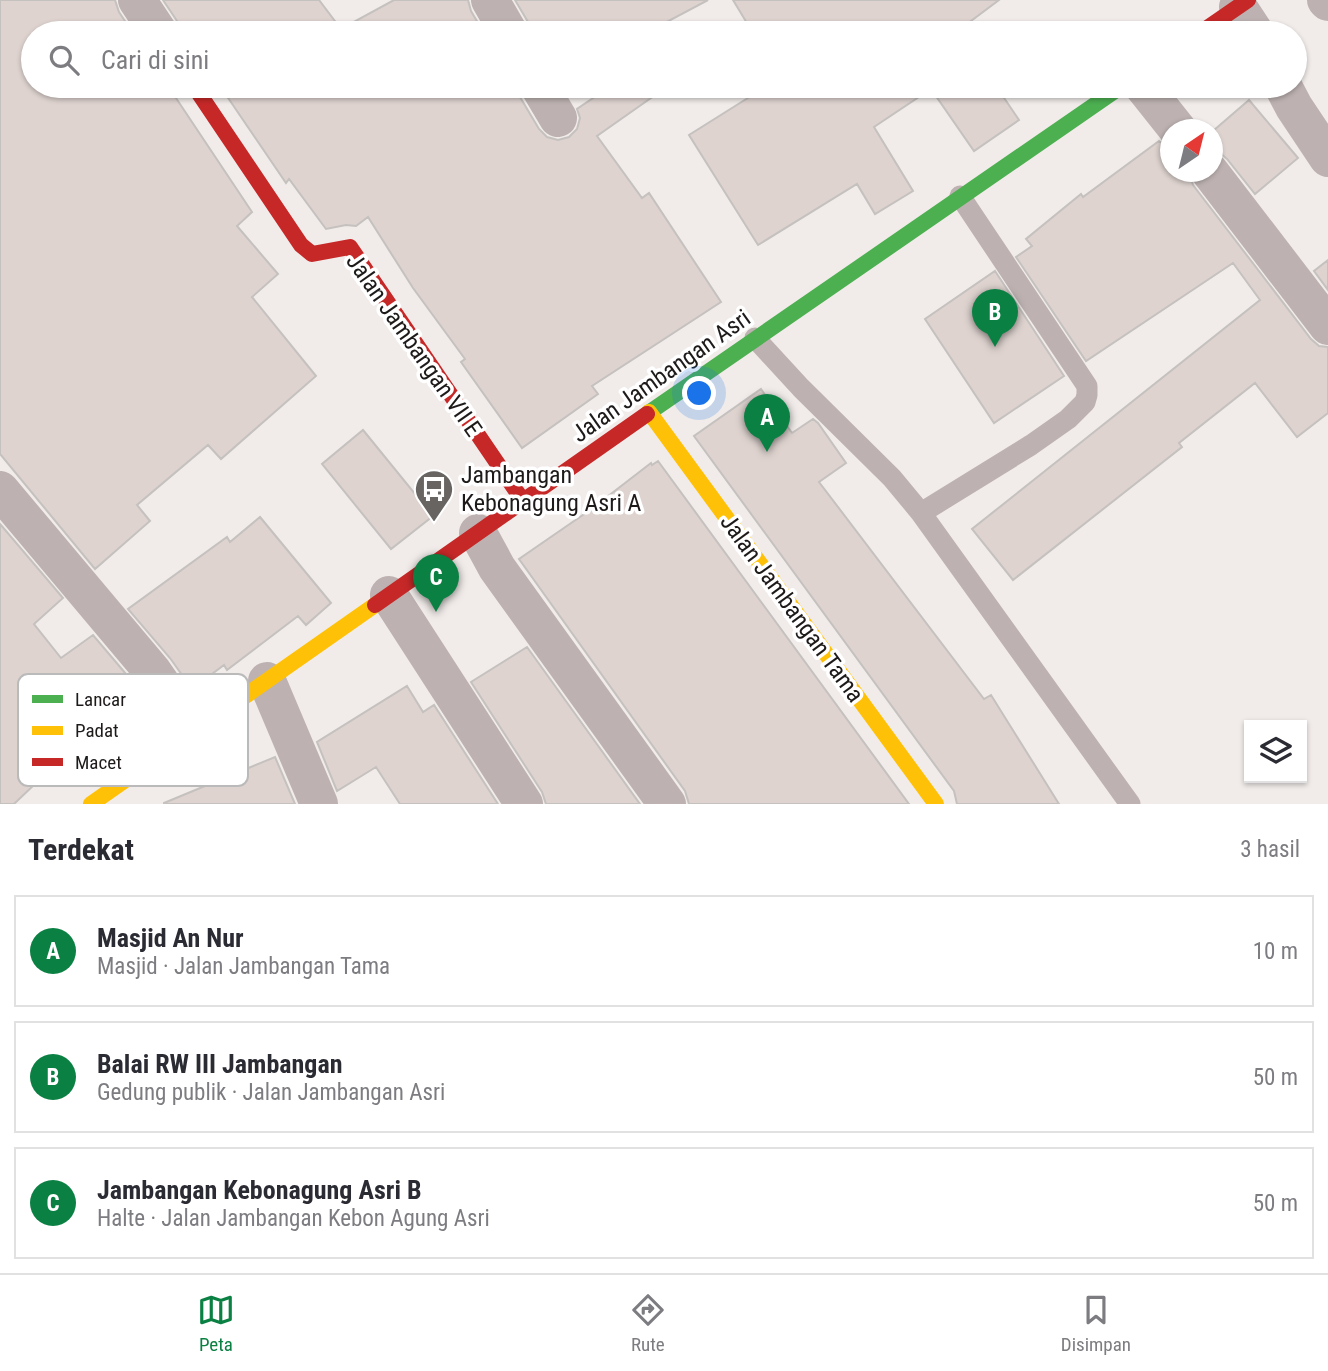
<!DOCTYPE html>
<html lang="id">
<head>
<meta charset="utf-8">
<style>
  body { margin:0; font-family:"Roboto Condensed",sans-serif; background:#f7f7f7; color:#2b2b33 }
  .controls { position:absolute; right:21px; bottom:21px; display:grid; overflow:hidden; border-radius:0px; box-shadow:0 2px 5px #0004 }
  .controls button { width:63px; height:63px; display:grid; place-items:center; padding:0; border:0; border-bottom:2px solid #e1e1e2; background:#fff; color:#2b2b33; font:35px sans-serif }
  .compass { position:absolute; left:1160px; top:119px; width:63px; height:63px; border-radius:50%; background:#fff; box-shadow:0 2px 5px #0004; rotate:35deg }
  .you { position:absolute; left:700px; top:394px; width:24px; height:24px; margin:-18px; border:5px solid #fff; border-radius:50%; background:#1a73e8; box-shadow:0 0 0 10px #1a73e833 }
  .badge { display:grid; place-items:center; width:46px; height:46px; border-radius:50%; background:#0b8043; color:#fff; font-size:23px; font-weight:700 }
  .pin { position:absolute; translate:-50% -58px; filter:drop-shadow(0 2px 4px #0008) }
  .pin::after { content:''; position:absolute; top:37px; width:24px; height:21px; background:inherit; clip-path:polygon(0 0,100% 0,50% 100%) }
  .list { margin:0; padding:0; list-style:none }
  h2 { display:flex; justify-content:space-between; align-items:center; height:91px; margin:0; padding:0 28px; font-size:30px }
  h2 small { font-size:23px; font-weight:400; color:#7c7c81 }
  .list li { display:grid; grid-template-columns:46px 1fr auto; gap:21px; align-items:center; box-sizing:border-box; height:112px; margin:0 14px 14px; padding:0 14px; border:2px solid #e1e1e2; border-radius:0px }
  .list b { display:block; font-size:26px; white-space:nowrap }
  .list p { margin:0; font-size:23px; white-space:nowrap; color:#7c7c81 }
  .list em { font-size:23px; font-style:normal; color:#7c7c81 }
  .icon { flex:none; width:38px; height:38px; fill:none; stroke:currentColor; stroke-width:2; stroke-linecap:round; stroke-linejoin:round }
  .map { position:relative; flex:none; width:1328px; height:804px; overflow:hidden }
  .search { position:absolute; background:#fff; box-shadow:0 2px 5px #0004; left:21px; right:21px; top:21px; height:77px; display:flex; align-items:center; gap:18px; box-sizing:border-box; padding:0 24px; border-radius:38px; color:#7c7c81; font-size:26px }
  .sheet { height:469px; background:#fff }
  nav { display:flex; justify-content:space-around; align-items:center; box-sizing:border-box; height:98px; border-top:2px solid #e1e1e2; background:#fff; font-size:19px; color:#7c7c81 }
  nav a { display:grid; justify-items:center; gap:4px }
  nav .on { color:#0b8043 }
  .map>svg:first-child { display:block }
  .building { fill:#ded3cf; stroke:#c4c1bf; stroke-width:2 }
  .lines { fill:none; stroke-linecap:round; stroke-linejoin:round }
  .lane { stroke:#bdb2b1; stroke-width:21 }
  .street { stroke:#bdb2b1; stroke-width:38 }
  .fast { stroke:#4caf50; stroke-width:16 }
  .slow { stroke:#ffc107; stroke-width:16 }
  .jam { stroke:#c62828; stroke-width:16 }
  .labels { text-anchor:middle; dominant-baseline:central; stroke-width:7; stroke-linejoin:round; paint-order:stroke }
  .street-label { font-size:24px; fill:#1d1a19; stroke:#fff }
  .poi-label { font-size:24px; fill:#1d1a19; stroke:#fff; text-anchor:start }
  .key { fill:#fff; stroke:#bbbaba; stroke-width:2 }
  .key-label { font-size:19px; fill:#1d1a19 }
</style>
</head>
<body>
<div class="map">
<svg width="1328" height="804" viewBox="0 0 1328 804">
  <rect width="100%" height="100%" fill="#f1ecea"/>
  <path class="building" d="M 0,0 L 115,0 L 119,12 L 133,33 L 33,33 L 33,86 L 172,86 L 176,98 L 252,212 L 237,226 L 278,274 L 252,297 L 316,376 L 221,459 L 208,445 L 137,505 L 150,521 L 95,569 L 0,454 Z
    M 163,0 L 319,0 L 341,29 L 394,0 L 468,0 L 471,11 L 484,33 L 181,33 L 177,21 Z
    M 515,0 L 708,0 L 646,33 L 531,33 L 528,22 Z
    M 733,0 L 999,0 L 959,30 L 961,33 L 753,33 Z
    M 220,86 L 517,86 L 520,97 L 539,129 L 547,137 L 558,140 L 569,137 L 577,129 L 580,118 L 577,109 L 611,86 L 668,86 L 597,136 L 642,198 L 649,193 L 721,302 L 592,386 L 598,394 L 522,448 L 461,362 L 465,359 L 413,288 L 368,217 L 356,226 L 346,225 L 326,229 L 289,179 L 286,183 Z
    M 767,86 L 996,86 L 1019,120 L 974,151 L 931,89 L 874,127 L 913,191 L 875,214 L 857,184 L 758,245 L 689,135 Z
    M 1249,100 L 1298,158 L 1255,194 L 1227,159 L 1219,152 L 1213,151 L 1213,131 Z
    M 1159,141 L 1171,150 L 1171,172 L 1189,172 L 1193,185 L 1311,339 L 1319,346 L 1328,347 L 1328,413 L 1297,437 L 1255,383 L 1179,443 L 1182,447 L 1013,580 L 972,529 L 1260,300 L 1233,263 L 1086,361 L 1016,257 L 1032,246 L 1026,239 L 1081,194 L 1083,197 Z
    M 1328,260 L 1328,290 L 1314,271 Z
    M 995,271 L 1064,376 L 994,423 L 925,319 Z
    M 761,389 L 792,433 L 813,419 L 818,423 L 846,463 L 819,482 L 984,699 L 991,695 L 1059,804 L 957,804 L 954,791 L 694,436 Z
    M 363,430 L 433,516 L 391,549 L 322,464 Z
    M 658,461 L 909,804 L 689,804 L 685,791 L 519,559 L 590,510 L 651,463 L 652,465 Z
    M 260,517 L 331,603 L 306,625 L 298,616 L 227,670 L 224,665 L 192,689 L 170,658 L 128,609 L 227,537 L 230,542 Z
    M 0,524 L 63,598 L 34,624 L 61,658 L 93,635 L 126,674 L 90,704 L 102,720 L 14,804 L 0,804 Z
    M 527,647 L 640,804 L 546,804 L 542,792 L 471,682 Z
    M 407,686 L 423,712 L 434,705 L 498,804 L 400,804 L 376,767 L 337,791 L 317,742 Z
    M 275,757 L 295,804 L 164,804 L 164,803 Z"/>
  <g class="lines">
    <path class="lane" d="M 755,338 L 801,388 L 892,478 L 921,513 L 1130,804
      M 921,513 L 1031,445 L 1068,419 L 1085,402 L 1087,395 L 1087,386 L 960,196"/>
    <path class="street" d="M 137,0 L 159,33
      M 490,0 L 509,33
      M 1326,0 L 1328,2
      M 1238,7 L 1255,33
      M 539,86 L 558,118
      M 1143,86 L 1178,130
      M 1283,86 L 1294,107 L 1328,158
      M 1210,172 L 1328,326
      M 0,490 L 153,672 L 194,731
      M 478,533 L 497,568 L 667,804
      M 389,595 L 524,804
      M 267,681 L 319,804"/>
    <path class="fast" d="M 647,414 L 1122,86"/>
    <path class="slow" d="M 649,412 L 936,804
      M 91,804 L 375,605"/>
    <path class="jam" d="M 1200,33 L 1248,0
      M 194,86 L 301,245 L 312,254 L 350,247 L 523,501
      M 375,605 L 647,414"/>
  </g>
  <defs>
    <g id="bus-pin" transform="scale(2.0125)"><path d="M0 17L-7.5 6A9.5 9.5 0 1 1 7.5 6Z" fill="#676462" stroke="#fff"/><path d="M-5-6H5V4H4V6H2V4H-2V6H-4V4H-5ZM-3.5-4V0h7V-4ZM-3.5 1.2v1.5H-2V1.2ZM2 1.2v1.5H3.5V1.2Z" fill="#fff"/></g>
  </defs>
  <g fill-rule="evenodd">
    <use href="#bus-pin" x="434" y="489"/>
  </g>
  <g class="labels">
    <g class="street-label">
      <text transform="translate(414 345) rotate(55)">Jalan Jambangan VII E</text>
      <text transform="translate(661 376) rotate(-35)">Jalan Jambangan Asri</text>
      <text transform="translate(792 608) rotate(54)">Jalan Jambangan Tama</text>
    </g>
    <g class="poi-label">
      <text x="461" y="475">Jambangan<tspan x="461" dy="28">Kebonagung Asri A</tspan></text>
    </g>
  </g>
  <rect x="18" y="674" width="230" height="112" rx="10" class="key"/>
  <rect x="32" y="695" width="31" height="8" fill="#4caf50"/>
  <rect x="32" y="726" width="31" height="9" fill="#ffc107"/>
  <rect x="32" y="758" width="31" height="8" fill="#c62828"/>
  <g class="key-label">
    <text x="75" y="706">Lancar</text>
    <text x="75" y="737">Padat</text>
    <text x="75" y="769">Macet</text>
  </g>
</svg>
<div class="controls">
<button><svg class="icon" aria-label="layers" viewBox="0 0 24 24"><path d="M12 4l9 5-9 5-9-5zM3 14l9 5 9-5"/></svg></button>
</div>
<svg class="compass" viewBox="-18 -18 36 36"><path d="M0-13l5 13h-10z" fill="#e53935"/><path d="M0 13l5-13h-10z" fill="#7c7c81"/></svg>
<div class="you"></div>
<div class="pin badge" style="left:767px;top:452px">A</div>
<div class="pin badge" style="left:995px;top:347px">B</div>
<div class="pin badge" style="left:436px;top:612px">C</div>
<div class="search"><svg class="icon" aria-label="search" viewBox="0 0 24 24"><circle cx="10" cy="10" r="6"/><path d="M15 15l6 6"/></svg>Cari di sini</div>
</div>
<section class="sheet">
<h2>Terdekat<small>3 hasil</small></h2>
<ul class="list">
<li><span class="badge">A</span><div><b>Masjid An Nur</b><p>Masjid · Jalan Jambangan Tama</p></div><em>10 m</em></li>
<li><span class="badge">B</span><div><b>Balai RW III Jambangan</b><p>Gedung publik · Jalan Jambangan Asri</p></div><em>50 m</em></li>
<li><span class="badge">C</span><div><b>Jambangan Kebonagung Asri B</b><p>Halte · Jalan Jambangan Kebon Agung Asri</p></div><em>50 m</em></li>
</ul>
</section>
<nav>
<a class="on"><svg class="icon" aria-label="map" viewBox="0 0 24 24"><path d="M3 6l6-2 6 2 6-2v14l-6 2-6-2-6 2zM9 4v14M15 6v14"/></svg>Peta</a>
<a><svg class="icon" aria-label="directions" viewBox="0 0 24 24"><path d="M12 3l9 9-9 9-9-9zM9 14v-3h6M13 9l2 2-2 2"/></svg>Rute</a>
<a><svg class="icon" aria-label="saved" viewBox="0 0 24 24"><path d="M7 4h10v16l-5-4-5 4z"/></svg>Disimpan</a>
</nav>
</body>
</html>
